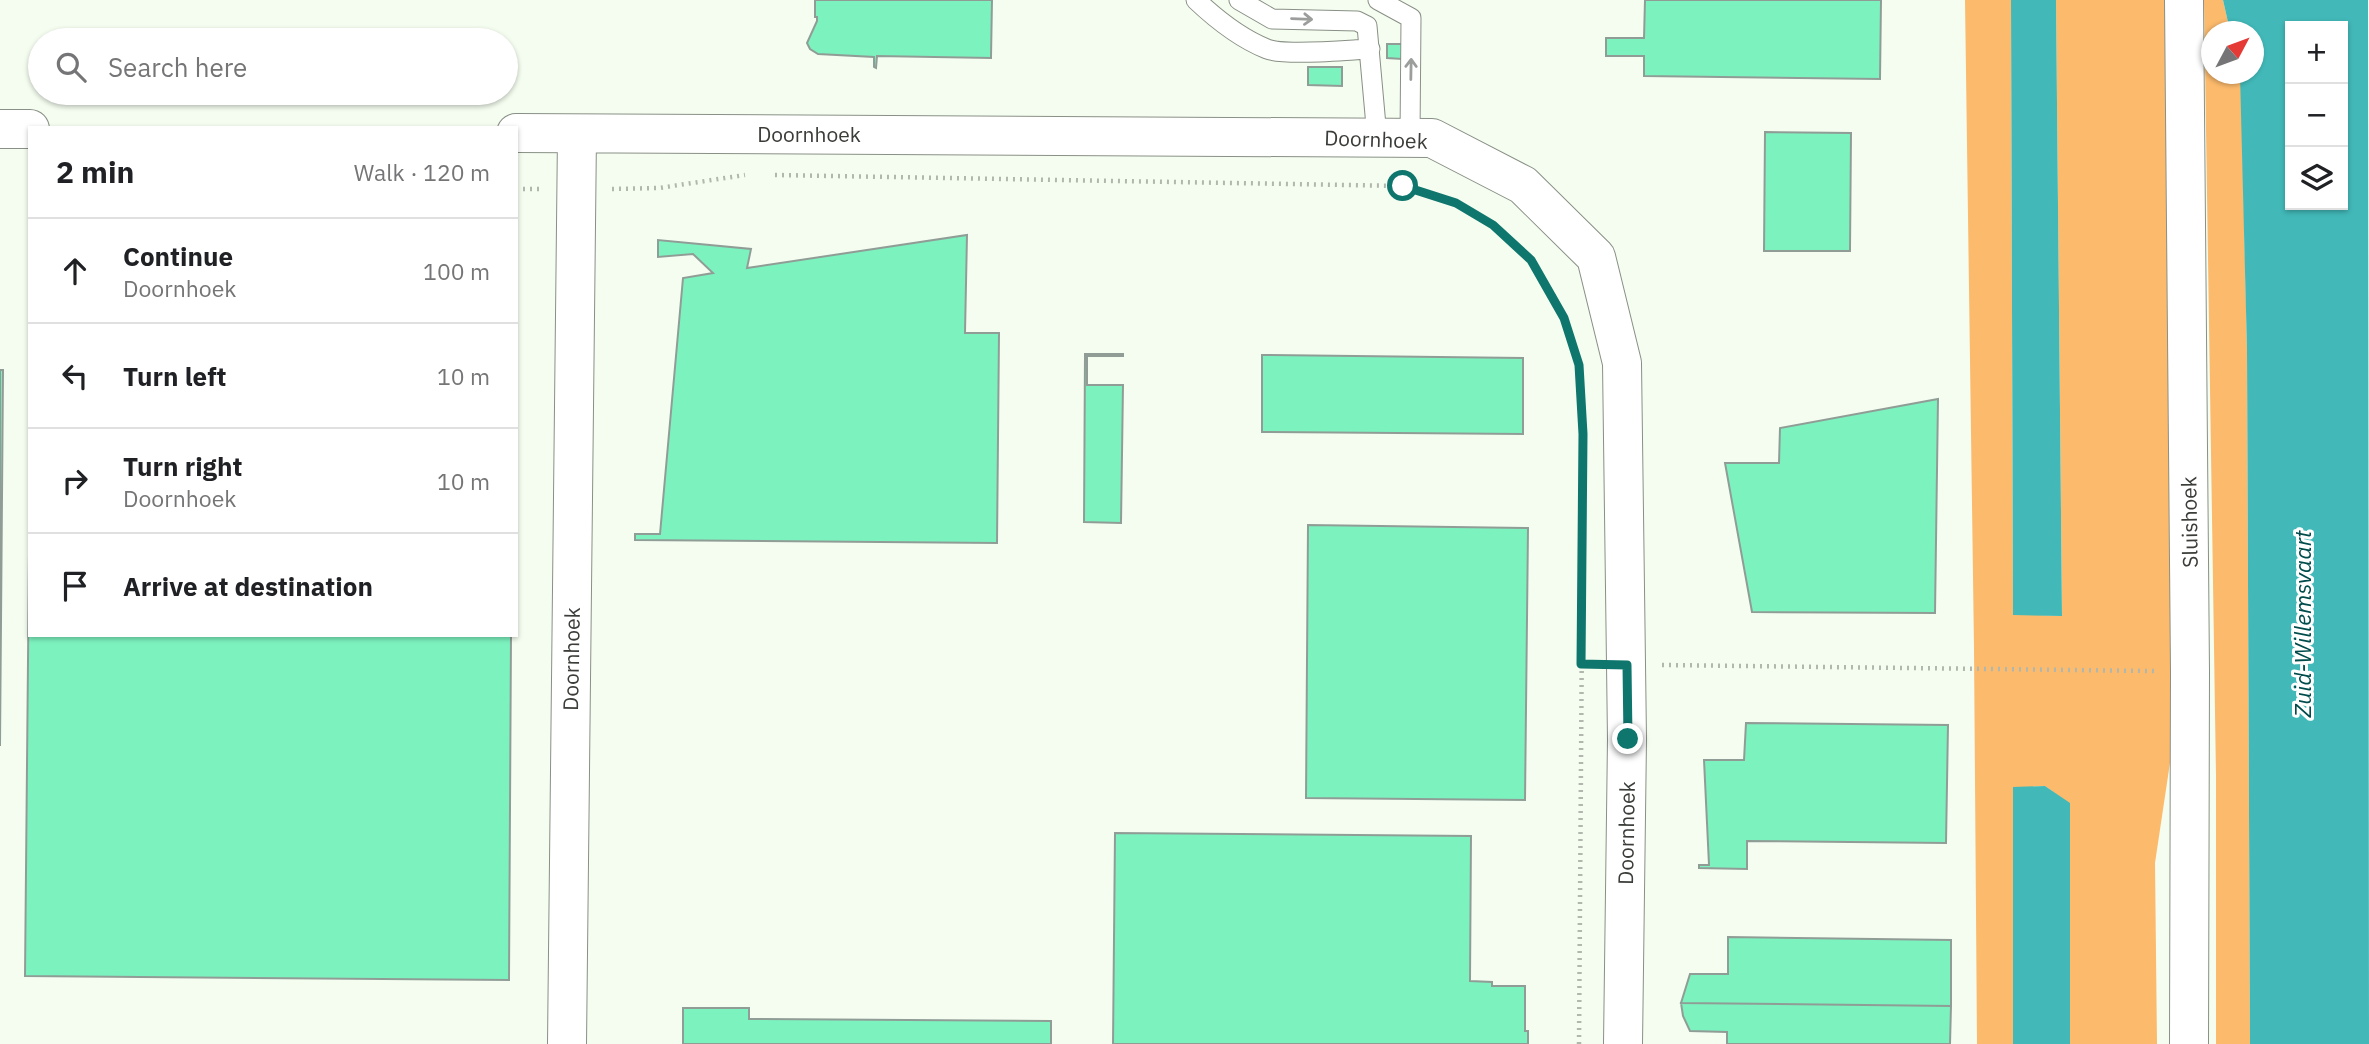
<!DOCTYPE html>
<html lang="en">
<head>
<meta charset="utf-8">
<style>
  body { margin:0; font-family:"IBM Plex Sans",sans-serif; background:#f2f2f2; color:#202124 }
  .controls { position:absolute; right:21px; top:21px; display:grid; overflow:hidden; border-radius:0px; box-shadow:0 2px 5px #0004 }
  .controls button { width:63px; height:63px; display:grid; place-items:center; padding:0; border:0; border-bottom:2px solid #e0e0e0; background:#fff; color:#202124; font:35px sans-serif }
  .compass { position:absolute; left:2201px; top:21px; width:63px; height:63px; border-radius:50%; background:#fff; box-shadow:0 2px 5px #0004; rotate:49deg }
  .stop { position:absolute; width:21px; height:21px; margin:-16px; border:5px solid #0f766e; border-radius:50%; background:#fff }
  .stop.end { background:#0f766e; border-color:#fff; box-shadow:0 2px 7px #0008 }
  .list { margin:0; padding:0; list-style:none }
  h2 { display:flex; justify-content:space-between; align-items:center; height:91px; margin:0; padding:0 28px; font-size:30px }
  h2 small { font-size:23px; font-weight:400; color:#757577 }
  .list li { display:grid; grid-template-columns:46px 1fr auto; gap:21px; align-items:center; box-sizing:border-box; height:105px; padding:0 28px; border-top:2px solid #e0e0e0 }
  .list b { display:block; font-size:26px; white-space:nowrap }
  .list p { margin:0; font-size:23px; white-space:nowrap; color:#757577 }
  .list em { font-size:23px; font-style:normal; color:#757577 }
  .icon { flex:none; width:38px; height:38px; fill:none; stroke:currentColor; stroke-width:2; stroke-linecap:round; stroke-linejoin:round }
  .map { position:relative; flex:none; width:2369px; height:1044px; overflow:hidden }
  .search { position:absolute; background:#fff; box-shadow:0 2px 5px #0004; left:28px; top:28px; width:490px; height:77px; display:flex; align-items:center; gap:18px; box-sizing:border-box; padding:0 24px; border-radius:38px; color:#757577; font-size:26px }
  .panel { position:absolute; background:#fff; box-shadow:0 2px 5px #0004; left:28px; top:126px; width:490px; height:511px; border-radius:0px }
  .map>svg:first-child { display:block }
  .green { fill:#fcba6c }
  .water { fill:#42b8b8; fill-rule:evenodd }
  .building { fill:#7cf2bf; stroke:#909d96; stroke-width:2 }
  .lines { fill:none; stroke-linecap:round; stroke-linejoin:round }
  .service-casing { stroke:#899085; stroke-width:21 }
  .minor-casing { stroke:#899085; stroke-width:40 }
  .tertiary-casing { stroke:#899085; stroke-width:40 }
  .path { stroke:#b1b7ad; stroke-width:4.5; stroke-dasharray:2 5; stroke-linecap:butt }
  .service { stroke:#fff; stroke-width:19 }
  .minor { stroke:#fff; stroke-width:38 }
  .tertiary { stroke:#fff; stroke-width:38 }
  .oneway { stroke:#9c9e9c }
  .route { stroke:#0f766e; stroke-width:9 }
  .labels { text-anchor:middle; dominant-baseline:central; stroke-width:6; stroke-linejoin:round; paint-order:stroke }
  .street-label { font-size:21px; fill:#3a3d38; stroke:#fff }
  .water-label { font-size:23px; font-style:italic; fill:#004b4b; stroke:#fff }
</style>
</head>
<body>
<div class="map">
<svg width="2369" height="1044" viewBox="0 0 2369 1044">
  <rect width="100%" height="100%" fill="#f5fdf0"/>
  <path class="green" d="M 1965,0 L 2011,0 L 2013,614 L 2062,616 L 2056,0 L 2171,0 L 2177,716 L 2155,863 L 2157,1044 L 2070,1044 L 2070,804 L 2045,786 L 2013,788 L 2013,1044 L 1977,1044 L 1974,648 Z
    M 2204,0 L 2223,0 L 2230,31 L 2212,32 L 2212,74 L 2240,74 L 2241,79 L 2247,351 L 2250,1044 L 2216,1044 L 2216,776 Z"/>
  <path class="water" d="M 2011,0 L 2056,0 L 2062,616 L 2013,615 Z
    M 2223,0 L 2368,0 L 2369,1044 L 2250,1044 L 2247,351 L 2240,74 L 2254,74 L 2254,32 L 2230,31 ZM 2290,26 L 2343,26 L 2343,205 L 2290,205 Z
    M 2045,786 L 2070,803 L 2070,1044 L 2013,1044 L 2013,787 Z"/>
  <path class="building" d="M 815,0 L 992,0 L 991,58 L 877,56 L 876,68 L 874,67 L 874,57 L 818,54 L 810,49 L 807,43 L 817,21 L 817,17 L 815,17 Z
    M 1645,0 L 1881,0 L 1880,79 L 1644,76 L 1644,56 L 1606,56 L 1606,38 L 1644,38 Z
    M 1387,44 L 1403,44 L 1402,59 L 1387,58 Z
    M 1308,67 L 1342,67 L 1342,86 L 1308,85 Z
    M 1765,132 L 1851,133 L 1850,251 L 1764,251 Z
    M 967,235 L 965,333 L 999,333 L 997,543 L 635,540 L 635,534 L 660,534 L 683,278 L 713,273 L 693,254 L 658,257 L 658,240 L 751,249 L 747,268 Z
    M 1085,354 L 1123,354 L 1123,356 L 1087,356 L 1087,385 L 1123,385 L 1121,523 L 1084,522 Z
    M 1262,355 L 1523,358 L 1523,434 L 1262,432 Z
    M 0,370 L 3,370 L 0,746 Z
    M 1938,399 L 1935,613 L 1752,612 L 1725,463 L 1779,463 L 1780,428 Z
    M 30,450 L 30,635 L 511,635 L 509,980 L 25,976 Z
    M 1308,525 L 1528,528 L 1525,800 L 1306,798 Z
    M 1746,723 L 1948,725 L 1946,843 L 1747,841 L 1747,869 L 1699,868 L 1699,865 L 1709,865 L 1704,760 L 1744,760 Z
    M 1115,833 L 1471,836 L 1470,981 L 1492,982 L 1492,986 L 1525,986 L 1525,1031 L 1528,1031 L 1528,1044 L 1113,1044 Z
    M 1728,937 L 1951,940 L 1951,1006 L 1681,1003 L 1690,974 L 1728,974 Z
    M 1681,1003 L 1951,1006 L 1950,1044 L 1727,1044 L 1727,1032 L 1690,1031 L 1683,1016 Z
    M 683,1008 L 749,1008 L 749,1019 L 1051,1021 L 1051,1044 L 683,1044 Z"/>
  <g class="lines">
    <g class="service-casing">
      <path id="service" d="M 1196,0 C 1215,18 1242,39 1267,49 C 1284,56 1348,50 1370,49
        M 1239,0 L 1272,19 L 1357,21 L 1367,26 L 1377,137
        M 1378,0 L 1411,18 L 1410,137"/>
    </g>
    <g class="minor-casing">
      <path id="minor" d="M 0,129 L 30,129
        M 516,133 L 1432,138 L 1523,185 L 1596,257 L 1622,363 L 1627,739 L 1623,1044
        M 567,1044 L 577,134"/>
    </g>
    <g class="tertiary-casing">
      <path id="tertiary" d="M 2184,0 L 2190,672 L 2189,1044"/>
    </g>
    <path class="path" d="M 775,175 L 1403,186 C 1420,191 1437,196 1454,202 C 1517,227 1568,300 1579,366 C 1581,381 1581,398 1582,414
      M 516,189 L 540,189
      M 612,189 L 659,188 L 745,175
      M 1662,665 L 2154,671
      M 1579,1044 L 1583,485"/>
    <use href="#service" class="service"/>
    <use href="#minor" class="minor"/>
    <use href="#tertiary" class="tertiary"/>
  </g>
  <defs><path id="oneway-shaft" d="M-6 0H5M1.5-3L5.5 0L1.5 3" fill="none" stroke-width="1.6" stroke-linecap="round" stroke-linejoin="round" transform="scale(1.75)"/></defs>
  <g class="oneway">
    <use href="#oneway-shaft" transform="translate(1302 19) rotate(2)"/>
    <use href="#oneway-shaft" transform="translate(1411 69) rotate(-89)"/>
  </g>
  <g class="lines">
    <path class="route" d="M 1403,186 L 1456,203 L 1493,225 L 1531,260 L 1564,318 L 1579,365 L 1583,434 L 1581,664 L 1627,665 L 1628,739"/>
  </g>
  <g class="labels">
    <g class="street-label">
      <text x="809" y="134">Doornhoek</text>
      <text transform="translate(1376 139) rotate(2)">Doornhoek</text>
      <text transform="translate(2189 522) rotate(-91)">Sluishoek</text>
      <text transform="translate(571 659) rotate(-89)">Doornhoek</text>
      <text transform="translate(1626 833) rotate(-89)">Doornhoek</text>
    </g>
    <g class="water-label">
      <text transform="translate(2302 624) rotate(-90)">Zuid-Willemsvaart</text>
    </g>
  </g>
</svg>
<div class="controls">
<button>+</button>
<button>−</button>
<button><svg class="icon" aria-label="layers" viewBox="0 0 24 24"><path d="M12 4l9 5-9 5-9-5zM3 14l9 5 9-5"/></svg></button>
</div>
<svg class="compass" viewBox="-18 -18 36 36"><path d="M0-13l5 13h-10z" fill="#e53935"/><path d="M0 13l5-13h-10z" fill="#757577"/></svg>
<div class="stop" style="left:1403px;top:186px"></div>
<div class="stop end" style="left:1628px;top:739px"></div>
<div class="search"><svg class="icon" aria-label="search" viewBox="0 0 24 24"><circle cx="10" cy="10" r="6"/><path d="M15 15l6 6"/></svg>Search here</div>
<section class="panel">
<h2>2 min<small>Walk · 120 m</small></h2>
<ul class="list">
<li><svg class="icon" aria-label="ahead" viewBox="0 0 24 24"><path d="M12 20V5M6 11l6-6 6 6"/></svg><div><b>Continue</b><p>Doornhoek</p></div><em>100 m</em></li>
<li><svg class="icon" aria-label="left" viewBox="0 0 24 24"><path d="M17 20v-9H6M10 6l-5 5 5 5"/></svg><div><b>Turn left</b></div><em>10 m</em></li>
<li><svg class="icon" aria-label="right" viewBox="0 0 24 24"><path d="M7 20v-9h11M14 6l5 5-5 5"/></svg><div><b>Turn right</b><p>Doornhoek</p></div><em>10 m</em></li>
<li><svg class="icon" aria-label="arrive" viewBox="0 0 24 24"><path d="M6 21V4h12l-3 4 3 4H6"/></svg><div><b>Arrive at destination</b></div></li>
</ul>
</section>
</div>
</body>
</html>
